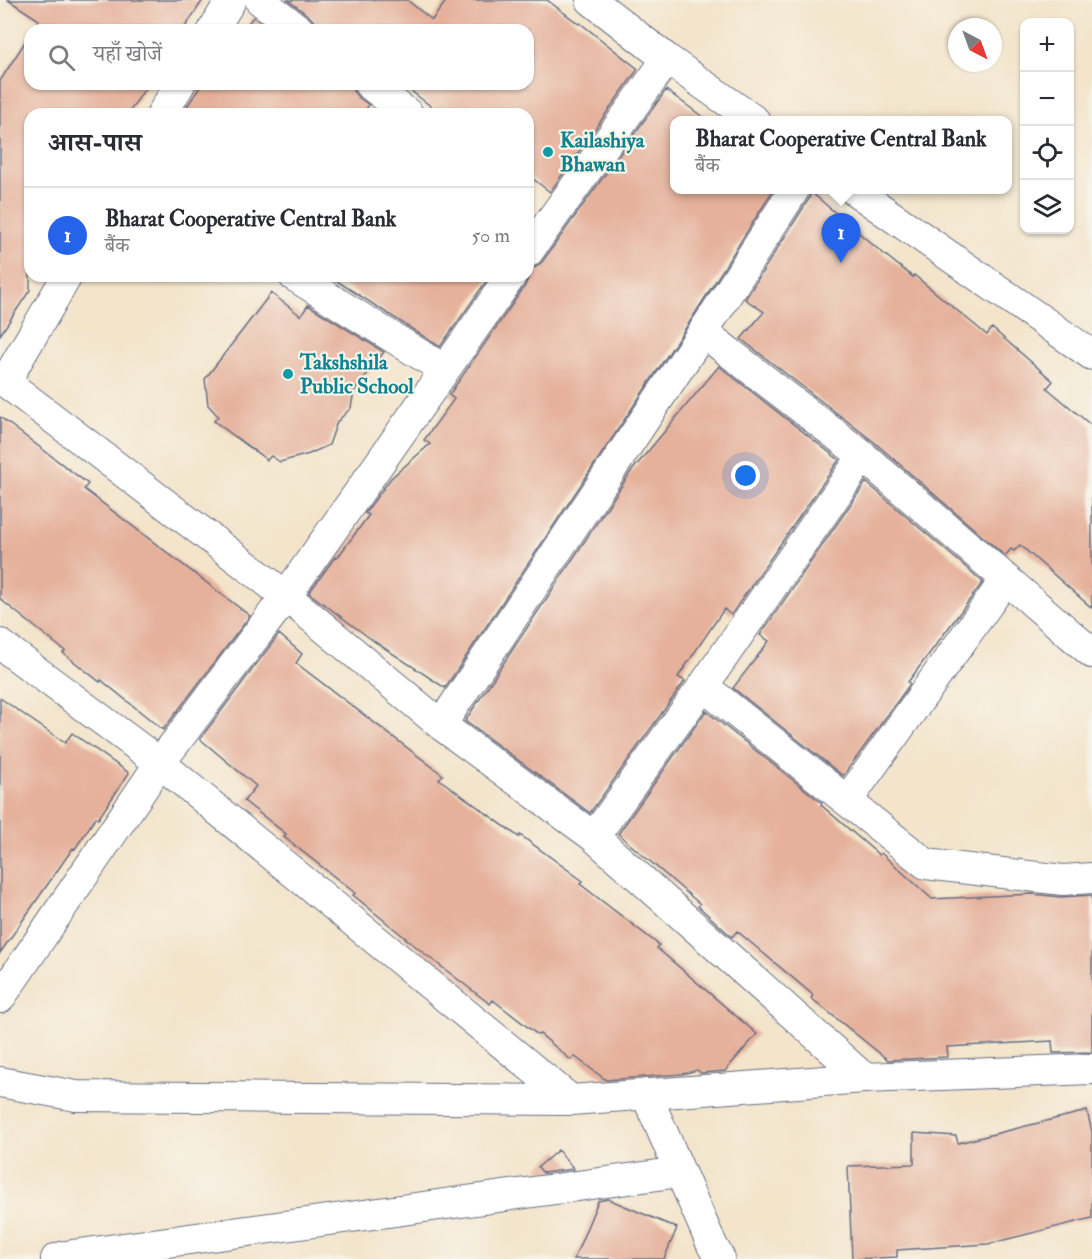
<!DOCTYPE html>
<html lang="hi">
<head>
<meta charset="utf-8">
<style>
  body { margin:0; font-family:"IM FELL Double Pica","Noto Serif Devanagari",serif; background:#f2f2f3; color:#2b2b33 }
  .controls { position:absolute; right:18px; top:18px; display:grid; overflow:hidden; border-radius:12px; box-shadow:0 2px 4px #0004 }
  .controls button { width:54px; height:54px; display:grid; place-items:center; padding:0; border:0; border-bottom:2px solid #e1e1e2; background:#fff; color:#2b2b33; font:30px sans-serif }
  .compass { position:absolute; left:948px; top:18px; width:54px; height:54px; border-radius:50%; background:#fff; box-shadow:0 2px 4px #0004; rotate:139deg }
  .you { position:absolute; left:746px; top:476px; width:21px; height:21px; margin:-15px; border:4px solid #fff; border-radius:50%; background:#1a73e8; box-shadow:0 0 0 9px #1a73e833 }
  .badge { display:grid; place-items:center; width:39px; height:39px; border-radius:50%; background:#2563eb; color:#fff; font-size:20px; font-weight:700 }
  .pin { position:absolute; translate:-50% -50px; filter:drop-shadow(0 2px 3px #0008) }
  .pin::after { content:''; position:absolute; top:32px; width:21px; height:18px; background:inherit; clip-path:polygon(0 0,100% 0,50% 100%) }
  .popup { position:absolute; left:670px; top:116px; width:342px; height:78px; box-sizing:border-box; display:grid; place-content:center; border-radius:12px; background:#fff; filter:drop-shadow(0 2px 4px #0005); font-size:20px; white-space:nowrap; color:#7c7c81 }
  .popup b { font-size:22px; color:#2b2b33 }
  .popup::after { content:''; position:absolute; left:50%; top:100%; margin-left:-12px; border:12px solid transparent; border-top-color:#fff }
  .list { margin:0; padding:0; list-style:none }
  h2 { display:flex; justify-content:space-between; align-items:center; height:78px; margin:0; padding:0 24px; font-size:26px }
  h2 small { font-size:20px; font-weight:400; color:#7c7c81 }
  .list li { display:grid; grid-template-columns:39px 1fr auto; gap:18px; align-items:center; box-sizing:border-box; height:96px; padding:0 24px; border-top:2px solid #e1e1e2 }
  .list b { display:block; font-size:22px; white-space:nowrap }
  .list p { margin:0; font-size:20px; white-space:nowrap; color:#7c7c81 }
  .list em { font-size:20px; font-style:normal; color:#7c7c81 }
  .icon { flex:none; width:33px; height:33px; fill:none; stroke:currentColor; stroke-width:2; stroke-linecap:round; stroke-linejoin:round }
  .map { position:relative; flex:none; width:1092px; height:1259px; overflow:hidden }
  .search { position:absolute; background:#fff; box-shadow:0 2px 4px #0004; left:24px; top:24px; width:510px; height:66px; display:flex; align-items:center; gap:15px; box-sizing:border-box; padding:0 21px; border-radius:18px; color:#7c7c81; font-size:22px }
  .panel { position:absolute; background:#fff; box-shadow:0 2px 4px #0004; left:24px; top:108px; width:510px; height:174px; border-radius:18px }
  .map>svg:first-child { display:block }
  .building { fill:#e5b19b }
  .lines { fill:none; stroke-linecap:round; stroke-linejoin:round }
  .street-casing { stroke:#676e84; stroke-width:32 }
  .street { stroke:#fff; stroke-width:30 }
  .culture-dot { fill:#0f9aa8; stroke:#f7f3e8; stroke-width:2 }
  .labels { text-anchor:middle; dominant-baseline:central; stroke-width:4.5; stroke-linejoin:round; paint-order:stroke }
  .culture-label { font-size:21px; font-weight:bold; fill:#0d838f; stroke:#f7f3e8; text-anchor:start }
</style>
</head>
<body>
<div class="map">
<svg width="1092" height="1259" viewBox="0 0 1092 1259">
  <rect width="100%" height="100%" fill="#f7f3e8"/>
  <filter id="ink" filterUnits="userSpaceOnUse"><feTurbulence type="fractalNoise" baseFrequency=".0167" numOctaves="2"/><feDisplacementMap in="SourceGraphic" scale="12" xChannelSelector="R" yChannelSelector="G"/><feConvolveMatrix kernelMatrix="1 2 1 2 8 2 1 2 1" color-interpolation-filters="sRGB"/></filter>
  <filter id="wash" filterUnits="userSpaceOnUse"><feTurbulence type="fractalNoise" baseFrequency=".008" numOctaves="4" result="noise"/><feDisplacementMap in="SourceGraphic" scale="24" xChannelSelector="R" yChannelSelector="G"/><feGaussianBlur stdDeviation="1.35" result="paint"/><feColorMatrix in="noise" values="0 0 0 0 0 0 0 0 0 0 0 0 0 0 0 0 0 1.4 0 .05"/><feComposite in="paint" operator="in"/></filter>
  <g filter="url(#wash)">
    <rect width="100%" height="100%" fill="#f3e4ca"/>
    <g id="blocks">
      <path class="building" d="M 8,0 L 203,0 L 183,30 L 33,30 L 39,20 Z
        M 288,0 L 407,0 L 432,20 L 447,0 L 547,0 L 579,24 L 580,23 L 638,69 L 550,192 L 528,175 L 528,114 L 441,114 L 402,84 L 528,84 L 528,30 L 316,30 L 315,23 L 310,17 Z
        M 253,17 L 271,30 L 243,30 Z
        M 30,34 L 30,84 L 148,84 L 128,114 L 30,114 L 30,290 L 0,335 L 0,81 Z
        M 202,84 L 352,84 L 353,91 L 358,97 L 369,105 L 362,114 L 182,114 Z
        M 666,90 L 707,120 L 675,120 L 675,189 L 774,189 L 689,323 L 445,688 L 375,642 L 309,593 L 335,557 L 337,558 L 369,515 L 365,513 L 391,478 L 430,444 L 424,440 L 454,399 L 449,395 L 525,286 L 528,278 L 528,269 L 536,267 L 542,262 Z
        M 811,192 L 879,250 L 913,277 L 914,275 L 987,335 L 992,328 L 1053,381 L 1047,388 L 1092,426 L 1092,608 L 1020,545 L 1014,551 L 1011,549 L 1005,556 L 874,442 L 741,339 L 764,312 L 745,299 L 809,199 Z
        M 329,276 L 490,276 L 440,347 Z
        M 271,293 L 301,316 L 308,305 L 384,352 L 354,391 L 351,408 L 337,422 L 329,445 L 309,454 L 280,462 L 271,456 L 267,460 L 214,421 L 218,416 L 208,405 L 205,379 Z
        M 719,366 L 839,460 L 731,615 L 724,609 L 678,677 L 685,681 L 590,813 L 465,721 L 630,473 Z
        M 0,417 L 88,484 L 84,489 L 250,616 L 163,730 L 101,680 L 100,682 L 63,653 L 65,651 L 0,599 Z
        M 866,482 L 983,582 L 908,682 L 910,684 L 843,776 L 733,688 L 769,641 L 760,635 Z
        M 279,634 L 302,654 L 296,663 L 443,775 L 439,779 L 519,837 L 520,835 L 583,881 L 580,884 L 659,945 L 657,948 L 757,1034 L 725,1071 L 701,1073 L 697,1070 L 682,1074 L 606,1080 L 574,1056 L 571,1060 L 540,1034 L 538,1035 L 493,1000 L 490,1004 L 425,954 L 353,895 L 355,893 L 284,837 L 286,834 L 244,801 L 256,786 L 200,739 Z
        M 0,698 L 65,743 L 72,733 L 129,773 L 98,819 L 96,817 L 75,849 L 73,848 L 0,953 Z
        M 706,711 L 822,803 L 821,805 L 879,855 L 881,853 L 932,899 L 1032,894 L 1061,897 L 1092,895 L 1092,1052 L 1053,1053 L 1052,1041 L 947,1047 L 948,1057 L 888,1060 L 811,998 L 813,995 L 737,931 L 732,937 L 698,906 L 700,904 L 618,834 Z
        M 1087,1111 L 1092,1132 L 1092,1218 L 988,1244 L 897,1250 L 897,1257 L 852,1259 L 848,1166 L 914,1164 L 914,1133 L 956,1136 L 958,1143 Z
        M 558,1150 L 574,1169 L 543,1173 L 538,1167 Z
        M 608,1199 L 677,1228 L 664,1259 L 574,1259 L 598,1201 Z"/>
    </g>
  </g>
  <g filter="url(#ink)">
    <use href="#blocks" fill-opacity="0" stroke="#676e84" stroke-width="1.5"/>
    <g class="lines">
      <g class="street-casing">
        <path id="street" d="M 260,0 L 299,30
          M 591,0 L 667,59 L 755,121
          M 213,30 L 231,0
          M 369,84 L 408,114
          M 162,114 L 180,84
          M 854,190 L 1092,355
          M 528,252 L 667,59
          M 294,276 L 445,370
          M 703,332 L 863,456 L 1092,653
          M 0,378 L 286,596 L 441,725 L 594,837 L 864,1078
          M 5,382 L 67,276
          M 0,644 L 160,763 L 571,1100
          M 703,686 L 926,864 L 1063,880 L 1092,878
          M 441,725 L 703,332 L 794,190
          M 847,801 L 1006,579
          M 594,837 L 703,686 L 863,456
          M 0,998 L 160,763 L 286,596 L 511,276
          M 0,1082 L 76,1096 L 571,1100 L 864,1078 L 1092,1069
          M 646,1094 L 712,1245 L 720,1259
          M 56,1259 L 65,1256 L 680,1172"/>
      </g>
      <use href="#street" class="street"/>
    </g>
  </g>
  <g class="culture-dot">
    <circle cx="548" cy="152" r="6"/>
    <circle cx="288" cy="374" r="6"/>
  </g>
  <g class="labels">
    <g class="culture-label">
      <text x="560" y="140">Kailashiya<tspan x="560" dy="24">Bhawan</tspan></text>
      <text x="300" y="362">Takshshila<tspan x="300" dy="24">Public School</tspan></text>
    </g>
  </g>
</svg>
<div class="controls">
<button>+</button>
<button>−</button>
<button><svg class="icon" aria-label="locate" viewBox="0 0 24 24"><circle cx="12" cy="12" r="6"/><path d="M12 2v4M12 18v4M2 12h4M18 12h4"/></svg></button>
<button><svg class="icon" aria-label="layers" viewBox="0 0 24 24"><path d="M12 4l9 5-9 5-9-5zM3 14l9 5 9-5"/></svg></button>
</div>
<svg class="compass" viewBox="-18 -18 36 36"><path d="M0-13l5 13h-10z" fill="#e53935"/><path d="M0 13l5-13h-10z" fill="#7c7c81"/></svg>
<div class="you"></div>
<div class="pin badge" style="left:841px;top:263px">1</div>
<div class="popup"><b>Bharat Cooperative Central Bank</b>बैंक</div>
<div class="search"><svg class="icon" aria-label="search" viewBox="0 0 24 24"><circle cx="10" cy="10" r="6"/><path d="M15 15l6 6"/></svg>यहाँ खोजें</div>
<section class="panel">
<h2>आस-पास<small></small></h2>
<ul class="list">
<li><span class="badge">1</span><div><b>Bharat Cooperative Central Bank</b><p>बैंक</p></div><em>50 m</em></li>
</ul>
</section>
</div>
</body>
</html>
